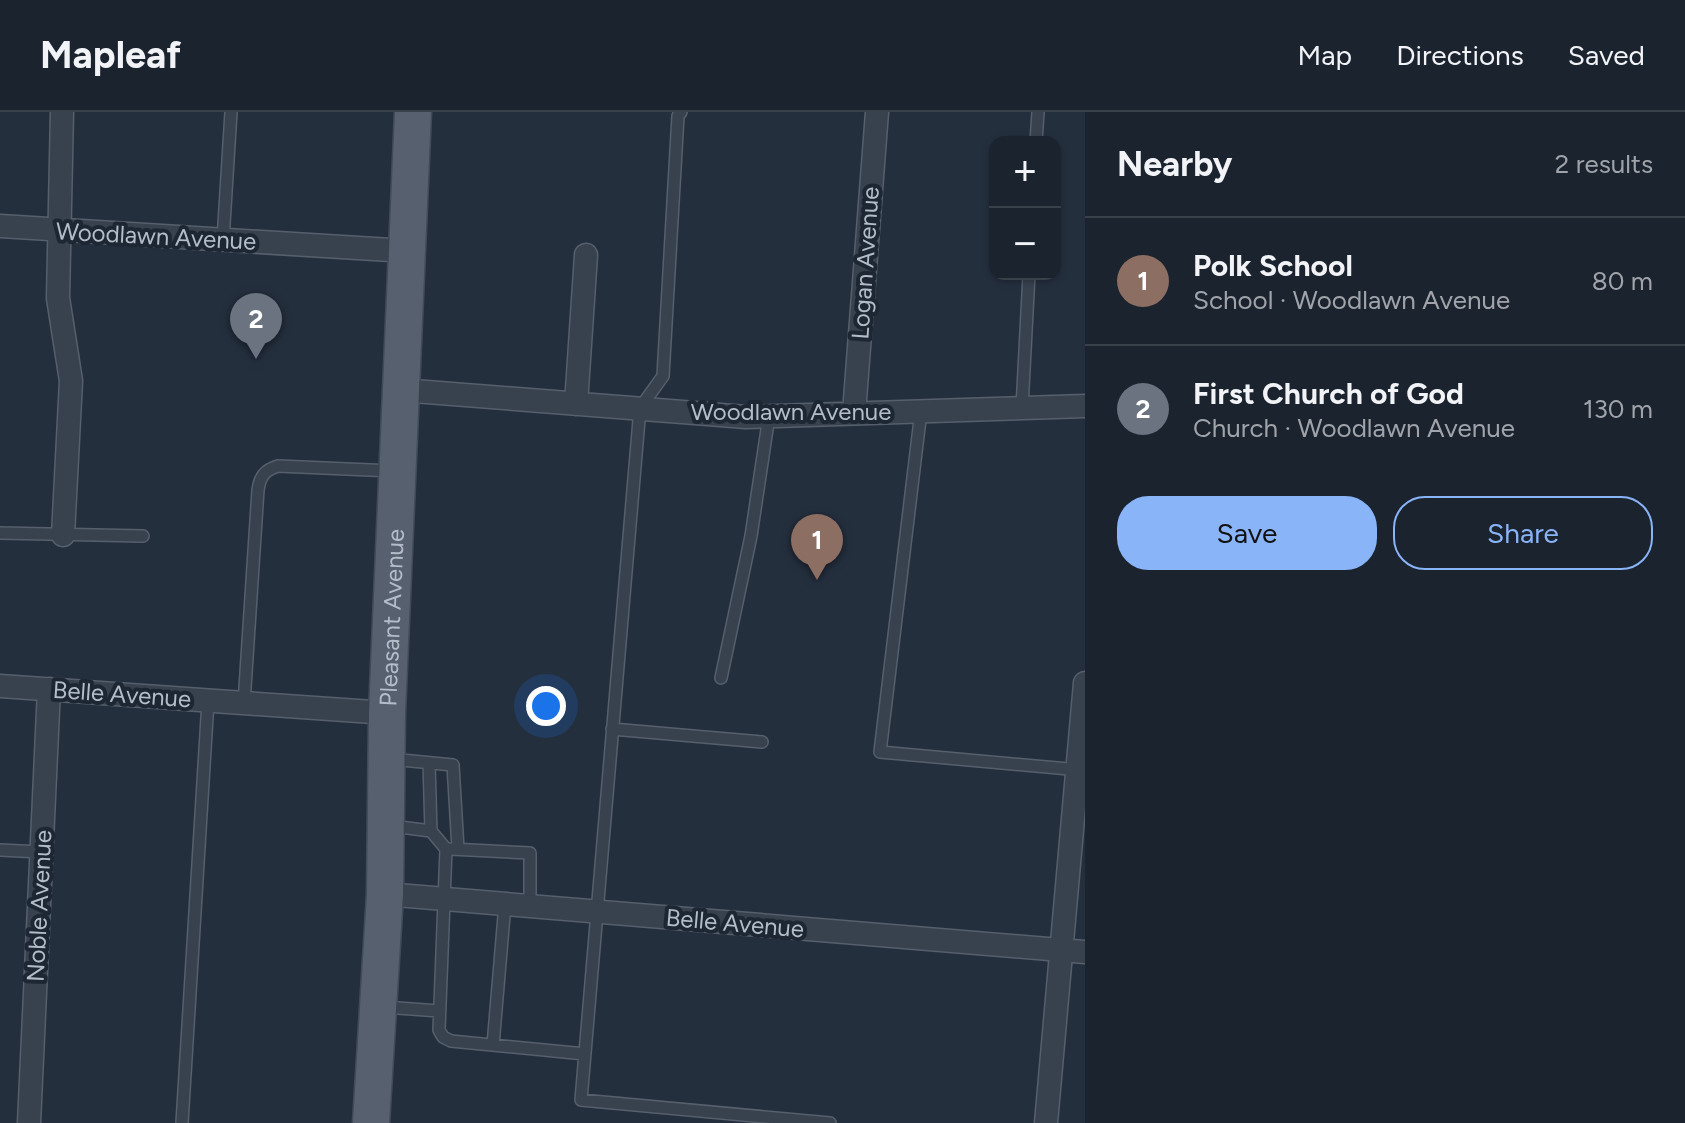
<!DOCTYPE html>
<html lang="en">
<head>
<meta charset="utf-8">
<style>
  body { margin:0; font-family:Figtree,sans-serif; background:#242b36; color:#f1f3f6 }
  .controls { position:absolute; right:24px; top:24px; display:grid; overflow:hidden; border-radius:16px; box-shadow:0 2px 6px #0004 }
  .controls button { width:72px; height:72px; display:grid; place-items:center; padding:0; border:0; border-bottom:2px solid #39404a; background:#1b232e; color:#f1f3f6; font:40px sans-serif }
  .you { position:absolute; left:546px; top:594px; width:28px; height:28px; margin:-20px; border:6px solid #fff; border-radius:50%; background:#1a73e8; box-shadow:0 0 0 12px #1a73e833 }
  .badge { display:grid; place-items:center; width:52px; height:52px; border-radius:50%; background:#8ab4f8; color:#fff; font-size:26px; font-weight:700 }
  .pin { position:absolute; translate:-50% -66px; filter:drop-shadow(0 2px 4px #0008) }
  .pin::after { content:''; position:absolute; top:42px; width:28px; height:24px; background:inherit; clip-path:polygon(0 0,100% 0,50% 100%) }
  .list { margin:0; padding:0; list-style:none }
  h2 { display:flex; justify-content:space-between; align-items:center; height:104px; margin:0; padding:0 32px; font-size:34px }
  h2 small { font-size:26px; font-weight:400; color:#a0a4aa }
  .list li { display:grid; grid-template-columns:52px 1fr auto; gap:24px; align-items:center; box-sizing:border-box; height:128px; padding:0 32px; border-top:2px solid #39404a }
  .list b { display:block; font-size:30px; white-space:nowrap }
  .list p { margin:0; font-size:26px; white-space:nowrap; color:#a0a4aa }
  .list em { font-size:26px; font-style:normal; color:#a0a4aa }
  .actions { display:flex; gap:16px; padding:24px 32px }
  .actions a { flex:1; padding:18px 0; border:2px solid #8ab4f8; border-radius:32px; text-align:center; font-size:28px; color:#8ab4f8 }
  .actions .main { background:#8ab4f8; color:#111 }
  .map { position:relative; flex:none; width:1085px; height:1011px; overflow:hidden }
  header { display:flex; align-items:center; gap:48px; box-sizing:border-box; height:112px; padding:0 40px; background:#1b232e; border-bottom:2px solid #39404a }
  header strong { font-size:38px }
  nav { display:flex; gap:44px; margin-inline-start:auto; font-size:28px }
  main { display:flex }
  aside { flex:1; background:#1b232e }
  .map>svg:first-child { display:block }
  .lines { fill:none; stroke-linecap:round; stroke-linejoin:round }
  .service-casing { stroke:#565f6c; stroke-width:14 }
  .minor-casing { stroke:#565f6c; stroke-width:25 }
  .primary-casing { stroke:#414a57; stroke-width:39 }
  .service { stroke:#38414e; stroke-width:11 }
  .minor { stroke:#38414e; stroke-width:22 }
  .primary { stroke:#56606e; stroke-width:36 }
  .labels { text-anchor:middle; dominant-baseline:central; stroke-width:8; stroke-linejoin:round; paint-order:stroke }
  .street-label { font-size:24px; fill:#b4bcc9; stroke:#1d2633 }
</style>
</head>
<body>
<header>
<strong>Mapleaf</strong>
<nav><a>Map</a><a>Directions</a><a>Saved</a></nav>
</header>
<main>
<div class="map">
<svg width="1085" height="1011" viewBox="0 0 1085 1011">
  <rect width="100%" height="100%" fill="#242f3e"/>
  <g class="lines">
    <g class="service-casing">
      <path id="service" d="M 681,0 L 678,4 L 663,264 L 640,296 L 581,988 L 830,1011
        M 1036,30 L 1038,0
        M 223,128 L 231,0
        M 1022,296 L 1029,162
        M 921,299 L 880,640 L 1080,658
        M 0,421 L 143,424
        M 721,566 L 751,424 L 769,304
        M 244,591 L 258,378 C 260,364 265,358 278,354 L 393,359
        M 612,617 L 762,630
        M 391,647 L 453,653 L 458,737
        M 429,651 L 431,719
        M 392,714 L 431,719 L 446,737 L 439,918 L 443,925 L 451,929 L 585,942
        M 451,737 L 530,741 L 530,794
        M 0,738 L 41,740
        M 384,895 L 439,899
        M 493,933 L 505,792
        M 182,1011 L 208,589"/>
    </g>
    <g class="minor-casing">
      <path id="minor" d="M 62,0 L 58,186 L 71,269 L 63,423
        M 0,114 L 407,139
        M 401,278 L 746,305 L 1085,294
        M 576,292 L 586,143
        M 854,301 L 877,0
        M 0,574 L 387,601
        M 385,782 L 1085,840
        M 29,1011 L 49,577
        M 1046,1011 L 1085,571"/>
    </g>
    <g class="primary-casing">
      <g id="primary">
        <path id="s1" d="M 371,1011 L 385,782 L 387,601 L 413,0"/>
      </g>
    </g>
    <use href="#service" class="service"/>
    <use href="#minor" class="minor"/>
    <use href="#primary" class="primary"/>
  </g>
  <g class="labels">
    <g class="street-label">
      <text transform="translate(156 124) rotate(3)">Woodlawn Avenue</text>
      <text transform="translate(865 151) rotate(-86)">Logan Avenue</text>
      <text x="791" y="299">Woodlawn Avenue</text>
      <text stroke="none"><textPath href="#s1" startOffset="506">Pleasant Avenue</textPath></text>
      <text transform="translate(122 582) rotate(4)">Belle Avenue</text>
      <text transform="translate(39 794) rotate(-87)">Noble Avenue</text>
      <text transform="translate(735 811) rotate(5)">Belle Avenue</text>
    </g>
  </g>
</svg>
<div class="controls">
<button>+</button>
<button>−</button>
</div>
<div class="you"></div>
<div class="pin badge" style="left:817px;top:468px;background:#8d6e63">1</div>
<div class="pin badge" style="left:256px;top:247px;background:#6b7280">2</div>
</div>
<aside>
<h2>Nearby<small>2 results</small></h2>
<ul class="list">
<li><span class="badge" style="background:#8d6e63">1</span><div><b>Polk School</b><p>School · Woodlawn Avenue</p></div><em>80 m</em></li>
<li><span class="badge" style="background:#6b7280">2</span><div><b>First Church of God</b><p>Church · Woodlawn Avenue</p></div><em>130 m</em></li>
</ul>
<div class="actions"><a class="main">Save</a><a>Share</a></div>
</aside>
</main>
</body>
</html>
